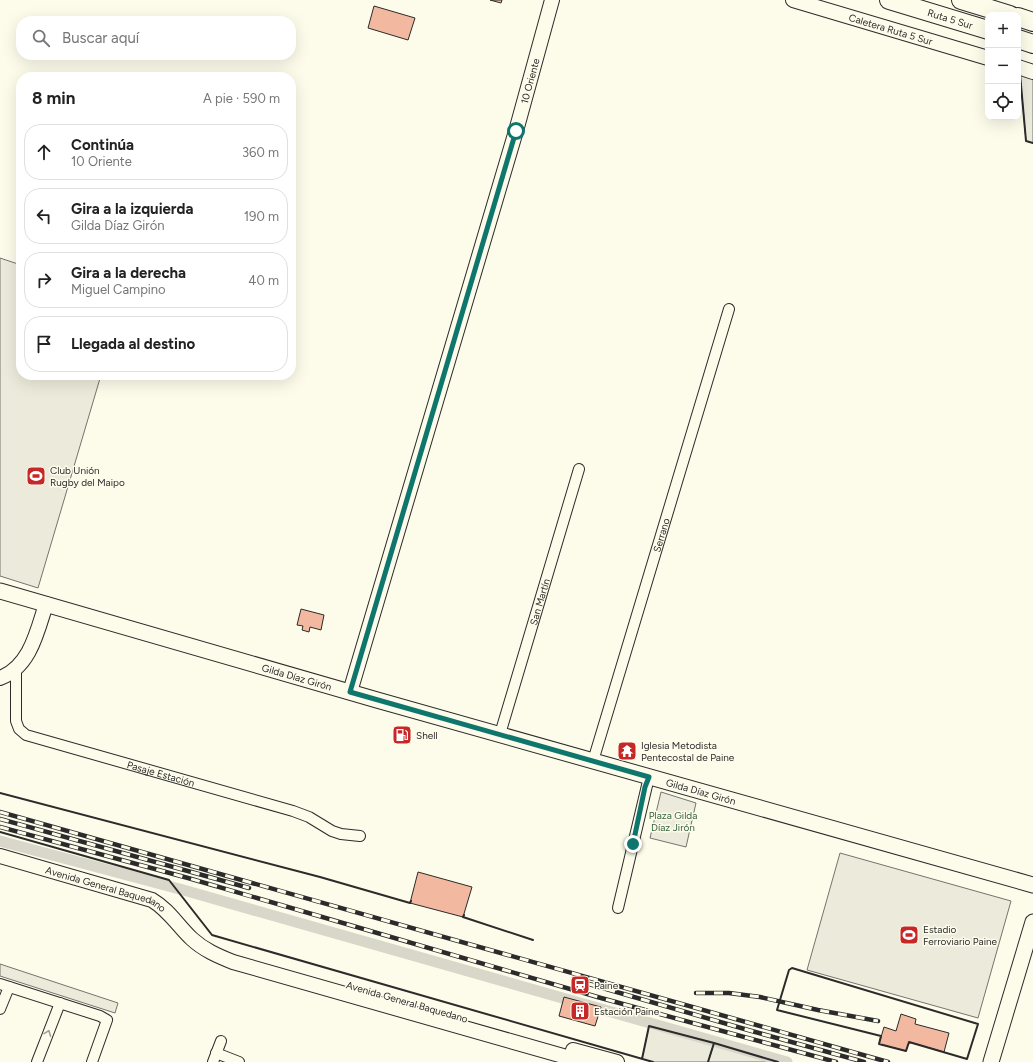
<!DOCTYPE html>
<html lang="es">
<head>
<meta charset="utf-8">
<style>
  body { margin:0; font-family:Figtree,sans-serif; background:#f6f6f6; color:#222 }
  .controls { position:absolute; right:12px; top:12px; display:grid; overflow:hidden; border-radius:8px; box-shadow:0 4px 16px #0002 }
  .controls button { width:36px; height:36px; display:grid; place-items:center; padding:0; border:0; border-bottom:1px solid #e0e0e0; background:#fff; color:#222; font:20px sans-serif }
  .stop { position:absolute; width:12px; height:12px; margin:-9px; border:3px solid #0f766e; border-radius:50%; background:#fff }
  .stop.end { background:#0f766e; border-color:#fff; box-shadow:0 1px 4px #0008 }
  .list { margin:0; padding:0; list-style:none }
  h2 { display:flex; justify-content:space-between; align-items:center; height:52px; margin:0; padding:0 16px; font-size:17px }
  h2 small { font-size:13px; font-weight:400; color:#767676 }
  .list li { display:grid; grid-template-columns:26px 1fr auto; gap:12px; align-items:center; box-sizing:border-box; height:56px; margin:0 8px 8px; padding:0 8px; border:1px solid #e0e0e0; border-radius:16px }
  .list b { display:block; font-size:15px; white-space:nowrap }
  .list p { margin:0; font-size:13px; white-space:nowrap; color:#767676 }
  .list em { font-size:13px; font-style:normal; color:#767676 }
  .icon { flex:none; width:22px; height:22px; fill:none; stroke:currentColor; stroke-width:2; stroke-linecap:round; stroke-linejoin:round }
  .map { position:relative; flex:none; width:1033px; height:1062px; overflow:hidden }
  .search { position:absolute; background:#fff; box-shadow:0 4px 16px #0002; left:16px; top:16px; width:280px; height:44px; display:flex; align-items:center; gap:10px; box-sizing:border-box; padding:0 14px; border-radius:16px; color:#767676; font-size:15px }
  .panel { position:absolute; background:#fff; box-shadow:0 4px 16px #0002; left:16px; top:72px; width:280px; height:308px; border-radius:16px }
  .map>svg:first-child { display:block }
  .green { fill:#ecebdb; stroke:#74746e }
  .parking { fill:#eceadb; stroke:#74746e }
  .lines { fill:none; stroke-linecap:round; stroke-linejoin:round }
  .canal { stroke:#d8d7c9; stroke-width:11 }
  .building { fill:#f2b8a0; stroke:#2b2b2b }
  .street-casing { stroke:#2b2b2b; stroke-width:12 }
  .secondary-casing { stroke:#2b2b2b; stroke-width:16 }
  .primary-casing { stroke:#2b2b2b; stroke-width:17 }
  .highway-casing { stroke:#2b2b2b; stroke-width:20 }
  .street { stroke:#fdfbea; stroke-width:10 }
  .secondary { stroke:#fdfbea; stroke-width:14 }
  .primary { stroke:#fdfbea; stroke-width:15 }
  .highway { stroke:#fdfbea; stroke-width:18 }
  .rail-casing { stroke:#2b2b2b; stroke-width:4.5 }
  .rail { stroke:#fdfbea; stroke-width:3; stroke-dasharray:9; stroke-linecap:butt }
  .wall { stroke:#2b2b2b; stroke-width:2 }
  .oneway { stroke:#9e9d94 }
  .route { stroke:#0f766e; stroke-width:5 }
  .labels { text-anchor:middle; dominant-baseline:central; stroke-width:3; stroke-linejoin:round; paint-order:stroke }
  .street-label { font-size:10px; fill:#2b2b2b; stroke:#fdfbea }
  .poi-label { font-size:10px; fill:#2b2b2b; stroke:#fdfbea; text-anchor:start }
  .park-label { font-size:10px; fill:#34623c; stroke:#fdfbea }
</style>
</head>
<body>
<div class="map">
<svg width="1033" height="1062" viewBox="0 0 1033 1062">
  <rect width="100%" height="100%" fill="#fdfbea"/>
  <path class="green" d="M 0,258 L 21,265 L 21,375 L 101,375 L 38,588 L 0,576 Z
    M 661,792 L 696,803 L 686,847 L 650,838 Z
    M 840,853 L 1011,901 L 978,1018 L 807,970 Z
    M 0,964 L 118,1003 L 115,1013 L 0,976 Z
    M 714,1043 L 778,1062 L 708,1062 Z"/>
  <path class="parking" d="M 1020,74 L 1033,78 L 1033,143 L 1026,141 Z
    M 649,1026 L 714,1043 L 708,1062 L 653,1062 L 642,1059 Z"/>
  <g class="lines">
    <path class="canal" d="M 0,841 L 187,891 L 787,1062"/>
  </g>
  <path class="building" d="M 490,0 L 502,0 L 501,3 Z
    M 374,6 L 415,18 L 408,40 L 368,28 Z
    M 301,609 L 324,615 L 321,630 L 310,627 L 309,632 L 302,630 L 303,626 L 297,625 Z
    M 418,872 L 472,887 L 463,917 L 410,903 Z
    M 564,997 L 601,1007 L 595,1026 L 559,1016 Z
    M 901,1014 L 916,1019 L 915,1024 L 949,1033 L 944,1052 L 909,1042 L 906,1051 L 879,1044 L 884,1027 L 896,1031 Z"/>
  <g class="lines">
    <g class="street-casing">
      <g id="street">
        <path id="s1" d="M 16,669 L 16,721 L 19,729 L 26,735 L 293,811 L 309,817 L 332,831 L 341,834 L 360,836"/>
        <path id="s2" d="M 500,734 L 579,469"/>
        <path id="s3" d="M 593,761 L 729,309"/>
        <path d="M 618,908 L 649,777"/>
        <path d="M 0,984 L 100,1016 L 107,1020 L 92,1062"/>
        <path d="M 0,1009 L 9,987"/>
        <path d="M 216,1053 L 239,1062"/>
        <path d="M 37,1062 L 60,1003"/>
        <path d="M 213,1062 L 221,1041"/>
      </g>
    </g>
    <g class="secondary-casing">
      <g id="secondary">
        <path id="s4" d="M 793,0 L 988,58"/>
        <path d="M 1018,67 L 1033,72"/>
        <path d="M 0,678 C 30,667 37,632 46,604"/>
        <path id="s5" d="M 350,692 L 516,131 L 552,0"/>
        <path id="s6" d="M 0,856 L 152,900 C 169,910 178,926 192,939 C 204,950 218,956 233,962 L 584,1062"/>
        <path d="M 573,1050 L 617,1062"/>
      </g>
    </g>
    <g class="primary-casing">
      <g id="primary">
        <path id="s7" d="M 0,591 L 377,700 L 1033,885"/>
        <path d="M 991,1062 L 1033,922"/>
      </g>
    </g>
    <g class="highway-casing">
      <g id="highway">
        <path id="s8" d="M 889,0 L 988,30"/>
        <path d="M 961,0 L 1010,15"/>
        <path d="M 1018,17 L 1033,22"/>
        <path d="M 1018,39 L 1033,44"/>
      </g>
    </g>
    <use href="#street" class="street"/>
    <use href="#secondary" class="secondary"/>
    <use href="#primary" class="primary"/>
    <use href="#highway" class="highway"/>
    <g class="rail-casing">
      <path id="rail" d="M 0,812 L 888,1062
        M 0,819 L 249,888
        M 0,827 L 188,878 L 601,998 L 836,1062
        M 589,984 L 748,1030 L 864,1062
        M 696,993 L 729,993 L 760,997 L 818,1010 L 878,1021"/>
    </g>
    <use href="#rail" class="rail"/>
    <path class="wall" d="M 1020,74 L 1026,141 L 1033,143
      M 0,793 L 320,877 L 410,903 L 411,901
      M 0,832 L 169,880 L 212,935 L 653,1062
      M 464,915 L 463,917 L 533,940
      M 792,968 L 978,1024 L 967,1059 L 909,1042 L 906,1051 L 879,1044 L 881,1036 L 777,1010 L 789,970 Z
      M 642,1059 L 649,1026 L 714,1043
      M 708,1062 L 714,1043 L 778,1062"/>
  </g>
  <defs><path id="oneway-chevron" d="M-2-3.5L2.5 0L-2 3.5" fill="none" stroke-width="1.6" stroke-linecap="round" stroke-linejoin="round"/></defs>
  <use class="oneway" href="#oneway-chevron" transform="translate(48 1033) rotate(-69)"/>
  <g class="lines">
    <path class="route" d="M 516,131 L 350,692 L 649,777 L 645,787 L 633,844"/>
  </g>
  <defs>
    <g id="stadium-square" transform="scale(1)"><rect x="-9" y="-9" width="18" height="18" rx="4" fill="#c62828" stroke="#fdfbea"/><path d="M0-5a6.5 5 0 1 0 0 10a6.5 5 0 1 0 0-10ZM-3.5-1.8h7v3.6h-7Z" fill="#fff"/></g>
    <g id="fuel-square" transform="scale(1)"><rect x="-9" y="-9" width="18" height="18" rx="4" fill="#c62828" stroke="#fdfbea"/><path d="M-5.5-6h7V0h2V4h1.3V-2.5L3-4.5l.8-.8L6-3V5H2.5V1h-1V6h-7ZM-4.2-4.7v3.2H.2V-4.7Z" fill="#fff"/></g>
    <g id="temple-square" transform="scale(1)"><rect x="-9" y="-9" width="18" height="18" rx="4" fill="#c62828" stroke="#fdfbea"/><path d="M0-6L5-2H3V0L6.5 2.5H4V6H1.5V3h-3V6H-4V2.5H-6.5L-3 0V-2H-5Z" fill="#fff"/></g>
    <g id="station-square" transform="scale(1)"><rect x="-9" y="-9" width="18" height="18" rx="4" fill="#c62828" stroke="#fdfbea"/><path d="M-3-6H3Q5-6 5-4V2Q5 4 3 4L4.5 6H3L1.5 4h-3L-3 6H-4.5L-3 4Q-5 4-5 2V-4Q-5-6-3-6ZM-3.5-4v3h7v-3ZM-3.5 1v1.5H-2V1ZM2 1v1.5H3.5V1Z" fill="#fff"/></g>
    <g id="building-square" transform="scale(1)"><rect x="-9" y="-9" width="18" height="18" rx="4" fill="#c62828" stroke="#fdfbea"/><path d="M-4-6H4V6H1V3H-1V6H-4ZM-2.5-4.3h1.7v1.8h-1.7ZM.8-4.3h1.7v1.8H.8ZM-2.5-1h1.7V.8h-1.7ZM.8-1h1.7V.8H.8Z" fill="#fff"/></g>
  </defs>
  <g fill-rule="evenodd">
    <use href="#stadium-square" x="36" y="476"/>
    <use href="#fuel-square" x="402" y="735"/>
    <use href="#temple-square" x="627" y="751"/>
    <use href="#stadium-square" x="909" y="935"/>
    <use href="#station-square" x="580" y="985"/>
    <use href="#building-square" x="580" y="1011"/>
  </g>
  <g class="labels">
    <g class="street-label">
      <text stroke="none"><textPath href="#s8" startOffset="64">Ruta 5 Sur</textPath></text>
      <text stroke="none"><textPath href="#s4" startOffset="102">Caletera Ruta 5 Sur</textPath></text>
      <text stroke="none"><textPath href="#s5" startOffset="637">10 Oriente</textPath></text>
      <text stroke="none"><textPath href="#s3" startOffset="236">Serrano</textPath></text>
      <text stroke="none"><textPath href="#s2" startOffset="138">San Martín</textPath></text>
      <text stroke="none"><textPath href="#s7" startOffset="309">Gilda Díaz Girón</textPath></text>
      <text stroke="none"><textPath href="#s1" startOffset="210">Pasaje Estación</textPath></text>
      <text stroke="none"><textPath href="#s7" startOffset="729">Gilda Díaz Girón</textPath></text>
      <text stroke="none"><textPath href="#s6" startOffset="111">Avenida General Baquedano</textPath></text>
      <text transform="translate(407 1002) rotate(16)">Avenida General Baquedano</text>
    </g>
    <g class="poi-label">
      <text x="50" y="470">Club Unión<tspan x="50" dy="12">Rugby del Maipo</tspan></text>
      <text x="416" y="735">Shell</text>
      <text x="641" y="745">Iglesia Metodista<tspan x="641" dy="12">Pentecostal de Paine</tspan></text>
      <text x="923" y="929">Estadio<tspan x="923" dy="12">Ferroviario Paine</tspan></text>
      <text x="594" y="985">Paine</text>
      <text x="594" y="1011">Estación Paine</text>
    </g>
    <g class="park-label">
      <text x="673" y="815">Plaza Gilda<tspan x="673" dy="12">Díaz Jirón</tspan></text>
    </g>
  </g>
</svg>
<div class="controls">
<button>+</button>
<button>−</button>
<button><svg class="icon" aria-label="locate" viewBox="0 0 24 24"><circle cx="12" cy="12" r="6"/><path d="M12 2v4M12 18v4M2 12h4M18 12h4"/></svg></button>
</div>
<div class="stop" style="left:516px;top:131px"></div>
<div class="stop end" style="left:633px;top:844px"></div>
<div class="search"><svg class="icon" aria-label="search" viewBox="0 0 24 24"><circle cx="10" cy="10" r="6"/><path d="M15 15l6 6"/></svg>Buscar aquí</div>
<section class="panel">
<h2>8 min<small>A pie · 590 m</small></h2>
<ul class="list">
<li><svg class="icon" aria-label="ahead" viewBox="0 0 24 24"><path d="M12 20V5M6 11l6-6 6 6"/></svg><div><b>Continúa</b><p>10 Oriente</p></div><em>360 m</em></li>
<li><svg class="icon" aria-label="left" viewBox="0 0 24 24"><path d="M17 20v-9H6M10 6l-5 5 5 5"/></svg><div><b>Gira a la izquierda</b><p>Gilda Díaz Girón</p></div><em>190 m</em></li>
<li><svg class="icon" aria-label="right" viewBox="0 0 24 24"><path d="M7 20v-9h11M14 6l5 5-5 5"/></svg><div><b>Gira a la derecha</b><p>Miguel Campino</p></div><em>40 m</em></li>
<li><svg class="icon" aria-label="arrive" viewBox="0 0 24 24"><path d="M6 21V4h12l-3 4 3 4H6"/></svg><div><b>Llegada al destino</b></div></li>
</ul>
</section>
</div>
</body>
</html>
